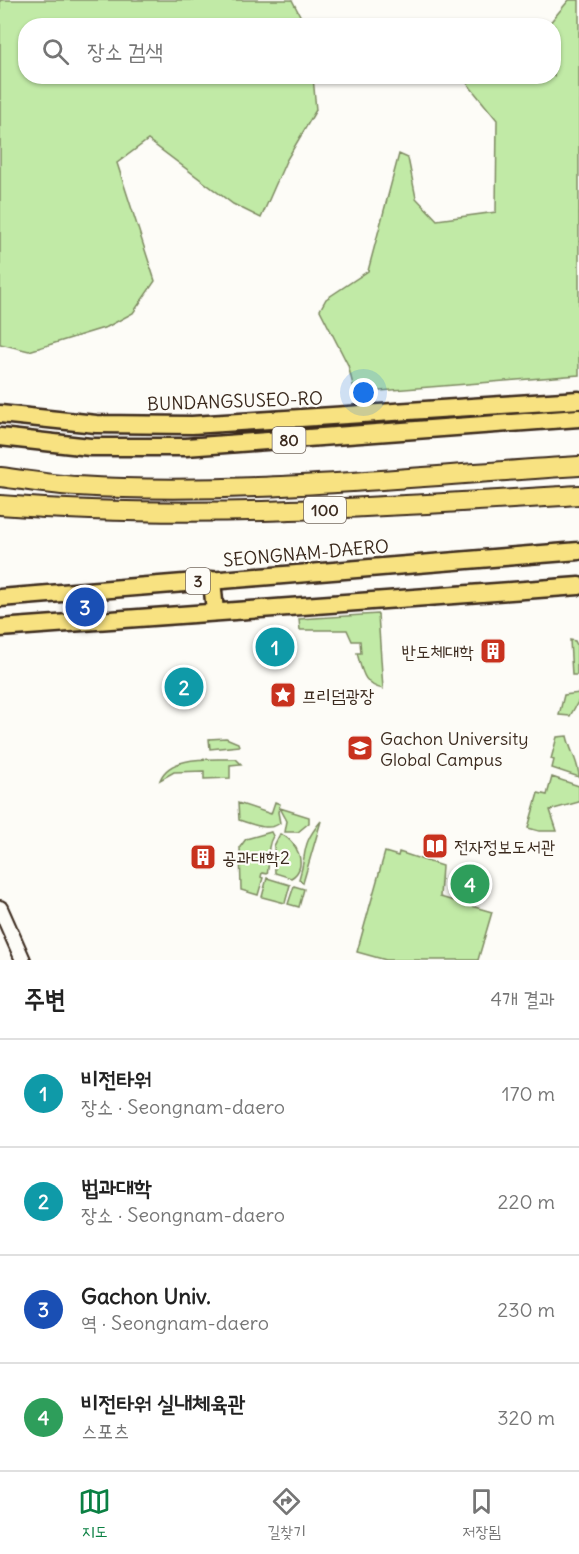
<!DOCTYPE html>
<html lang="ko">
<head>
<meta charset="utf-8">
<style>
  body { margin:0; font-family:Delius,"Poor Story",sans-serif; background:#f2f2f2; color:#222 }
  .you { position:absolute; left:364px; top:393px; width:21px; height:21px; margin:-15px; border:4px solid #fff; border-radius:50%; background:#1a73e8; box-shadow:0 0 0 9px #1a73e833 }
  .badge { display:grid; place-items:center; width:39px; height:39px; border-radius:50%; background:#0b8043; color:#fff; font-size:20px; font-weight:700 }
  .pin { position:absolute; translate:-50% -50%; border:3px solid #fff; box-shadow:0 2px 6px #0006 }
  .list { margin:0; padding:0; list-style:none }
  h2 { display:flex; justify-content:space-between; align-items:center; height:78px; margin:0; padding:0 24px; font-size:26px }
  h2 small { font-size:20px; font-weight:400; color:#767676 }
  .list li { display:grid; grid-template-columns:39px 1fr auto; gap:18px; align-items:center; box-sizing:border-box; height:108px; padding:0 24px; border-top:2px solid #e0e0e0 }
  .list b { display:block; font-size:22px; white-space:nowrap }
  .list p { margin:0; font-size:20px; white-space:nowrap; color:#767676 }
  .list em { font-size:20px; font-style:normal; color:#767676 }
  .icon { flex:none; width:33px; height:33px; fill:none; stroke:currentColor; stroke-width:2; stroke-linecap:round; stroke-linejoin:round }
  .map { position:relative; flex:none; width:579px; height:960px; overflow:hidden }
  .search { position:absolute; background:#fff; box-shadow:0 2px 4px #0004; left:18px; right:18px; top:18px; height:66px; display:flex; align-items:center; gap:15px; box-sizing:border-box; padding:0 21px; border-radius:24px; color:#767676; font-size:22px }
  .sheet { height:510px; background:#fff }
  nav { display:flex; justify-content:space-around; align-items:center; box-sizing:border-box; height:84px; border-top:2px solid #e0e0e0; background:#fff; font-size:16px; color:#767676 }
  nav a { display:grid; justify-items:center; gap:3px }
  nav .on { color:#0b8043 }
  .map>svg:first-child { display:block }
  .green { fill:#c1eaa6; stroke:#7e8a62; stroke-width:1.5 }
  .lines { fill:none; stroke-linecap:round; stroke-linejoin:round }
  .secondary-casing { stroke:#3b2a1e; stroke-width:18 }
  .primary-casing { stroke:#3b2a1e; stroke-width:21 }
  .trunk-casing { stroke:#3b2a1e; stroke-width:21 }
  .motorway-casing { stroke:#3b2a1e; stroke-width:22 }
  .secondary { stroke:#fdfcf7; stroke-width:14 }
  .primary { stroke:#f8e281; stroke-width:16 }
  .trunk { stroke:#f8e281; stroke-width:16 }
  .motorway { stroke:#f8e281; stroke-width:18 }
  .labels { text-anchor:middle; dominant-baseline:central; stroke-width:4.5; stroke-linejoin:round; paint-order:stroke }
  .shield { fill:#fdfcf7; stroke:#75695f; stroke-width:1.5 }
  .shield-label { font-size:16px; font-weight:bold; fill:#3b2a1e }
  .street-label { font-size:18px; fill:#3b2a1e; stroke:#fdfcf7 }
  .poi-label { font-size:18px; fill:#3b2a1e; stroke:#fdfcf7; text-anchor:start }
</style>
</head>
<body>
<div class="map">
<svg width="579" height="960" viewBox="0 0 579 960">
  <rect width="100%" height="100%" fill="#fdfcf7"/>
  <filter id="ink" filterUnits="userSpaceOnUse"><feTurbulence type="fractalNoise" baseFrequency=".0167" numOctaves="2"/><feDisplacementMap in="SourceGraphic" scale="12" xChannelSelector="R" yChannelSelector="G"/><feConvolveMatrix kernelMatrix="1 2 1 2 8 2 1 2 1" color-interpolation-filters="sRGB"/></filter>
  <g filter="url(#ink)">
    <path class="green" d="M 0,0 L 292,0 L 305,25 L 26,26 L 26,76 L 313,77 L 316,110 L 286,161 L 261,218 L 233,204 L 148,140 L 117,163 L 155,281 L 133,313 L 107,327 L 29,351 L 0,344 Z
      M 569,0 L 579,0 L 579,375 L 355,393 L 348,365 L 320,310 L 326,299 L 368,271 L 399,154 L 408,158 L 416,198 L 437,220 L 496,212 L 497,120 L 462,77 L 554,76 L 554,26 L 548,25 Z
      M 378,614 L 383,689 C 363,685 362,670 357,653 L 361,653 L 360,641 L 352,641 L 347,630 L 300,630 L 299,619 Z
      M 570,640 L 575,641 L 577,645 L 577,675 L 572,675 Z
      M 579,693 L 579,700 L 570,716 L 559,715 L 564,695 Z
      M 567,736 C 570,751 579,763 579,777 L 552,768 L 554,760 L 551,759 L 557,737 Z
      M 226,738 L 238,743 L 239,746 L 210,749 L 209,739 Z
      M 236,759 L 241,764 L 230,765 L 230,778 L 204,779 L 204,771 L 174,772 L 160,780 C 170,754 213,760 236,759 Z
      M 552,777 L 579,786 L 579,802 L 550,810 L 557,831 L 539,831 L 528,828 L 538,793 L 547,795 Z
      M 275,802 L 280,804 L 278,812 L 280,823 C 269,832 252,824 239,820 L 238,803 L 271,814 Z
      M 280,808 L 309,817 L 309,823 L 298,832 L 285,832 L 287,821 Z
      M 321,821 L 303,883 L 299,879 C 308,851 300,846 321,821 Z
      M 271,832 L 273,836 C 265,850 271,860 267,874 L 262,873 L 261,877 L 263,878 L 258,895 L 241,890 L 240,847 L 246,839 Z
      M 280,834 C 296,839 310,867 291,878 L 275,873 L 274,846 Z
      M 385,852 L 398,856 L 399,852 L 442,866 L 440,897 L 492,912 L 478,960 L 386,960 L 357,952 Z
      M 267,878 L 290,885 L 285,903 L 262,897 Z
      M 294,886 L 304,889 L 299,907 L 288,904 Z"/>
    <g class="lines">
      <g class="secondary-casing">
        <path id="secondary" d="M 0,908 L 23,960"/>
      </g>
      <g class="primary-casing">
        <path id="primary" d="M 212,580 L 215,612
          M 0,598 L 579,551
          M 0,628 L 579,586"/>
      </g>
      <g class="trunk-casing">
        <path id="trunk" d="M 0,414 L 96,424 L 192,425 L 579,400
          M 0,437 L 90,447 L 186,447 L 579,418"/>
      </g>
      <g class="motorway-casing">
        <path id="motorway" d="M 0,477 C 26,480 51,485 77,486 C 244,496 412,476 579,466
          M 0,505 C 194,520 386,507 579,495"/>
      </g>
      <use href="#secondary" class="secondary"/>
      <use href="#primary" class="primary"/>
      <use href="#trunk" class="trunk"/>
      <use href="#motorway" class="motorway"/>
    </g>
  </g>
  <defs>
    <g id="building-square" transform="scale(1.35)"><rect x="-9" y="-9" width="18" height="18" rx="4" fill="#c8321e" stroke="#fdfcf7"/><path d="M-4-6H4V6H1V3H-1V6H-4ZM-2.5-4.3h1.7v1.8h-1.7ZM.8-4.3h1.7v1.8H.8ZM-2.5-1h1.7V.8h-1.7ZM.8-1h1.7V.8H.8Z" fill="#fff"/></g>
    <g id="sight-square" transform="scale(1.35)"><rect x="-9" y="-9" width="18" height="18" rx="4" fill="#c8321e" stroke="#fdfcf7"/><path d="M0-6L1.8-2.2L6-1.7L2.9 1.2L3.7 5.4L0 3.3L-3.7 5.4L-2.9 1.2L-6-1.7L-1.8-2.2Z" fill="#fff"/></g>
    <g id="university-square" transform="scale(1.35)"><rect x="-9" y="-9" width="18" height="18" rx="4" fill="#c8321e" stroke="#fdfcf7"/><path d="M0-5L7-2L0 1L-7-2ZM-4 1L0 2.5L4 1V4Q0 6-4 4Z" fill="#fff"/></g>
    <g id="library-square" transform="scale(1.35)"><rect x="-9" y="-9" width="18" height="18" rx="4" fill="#c8321e" stroke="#fdfcf7"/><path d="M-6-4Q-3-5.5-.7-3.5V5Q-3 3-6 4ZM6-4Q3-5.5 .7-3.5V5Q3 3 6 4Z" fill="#fff"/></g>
  </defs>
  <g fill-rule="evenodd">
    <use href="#building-square" x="493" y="651"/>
    <use href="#sight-square" x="283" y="695"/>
    <use href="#university-square" x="360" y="748"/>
    <use href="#library-square" x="435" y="846"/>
    <use href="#building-square" x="203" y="857"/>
  </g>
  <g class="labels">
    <g class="shield">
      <rect x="272.5" y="427" width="33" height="26" rx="4.5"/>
      <rect x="304" y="497" width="42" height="26" rx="4.5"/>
      <rect x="186" y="568" width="24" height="26" rx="4.5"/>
    </g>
    <g class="shield-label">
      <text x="289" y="440">80</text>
      <text x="325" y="510">100</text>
      <text x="198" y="581">3</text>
    </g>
    <g class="street-label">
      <text transform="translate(235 401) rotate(-2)">BUNDANGSUSEO-RO</text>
      <text transform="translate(306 553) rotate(-5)">SEONGNAM-DAERO</text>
    </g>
    <g class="poi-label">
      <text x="474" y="651" text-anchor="end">반도체대학</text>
      <text x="302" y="695">프리덤광장</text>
      <text x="380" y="738">Gachon University<tspan x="380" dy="21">Global Campus</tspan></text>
      <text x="454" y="846">전자정보도서관</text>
      <text x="222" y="857">공과대학2</text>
    </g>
  </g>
</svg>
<div class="you"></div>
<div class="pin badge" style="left:275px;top:647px;background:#0f9aa8">1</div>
<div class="pin badge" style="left:184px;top:687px;background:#0f9aa8">2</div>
<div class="pin badge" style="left:85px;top:607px;background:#1a4fb4">3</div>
<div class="pin badge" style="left:470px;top:884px;background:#2e9e5b">4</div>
<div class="search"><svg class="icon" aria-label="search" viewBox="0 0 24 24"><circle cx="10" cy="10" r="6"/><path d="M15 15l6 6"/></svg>장소 검색</div>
</div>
<section class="sheet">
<h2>주변<small>4개 결과</small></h2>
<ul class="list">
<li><span class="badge" style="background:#0f9aa8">1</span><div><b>비전타워</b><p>장소 · Seongnam-daero</p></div><em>170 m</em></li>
<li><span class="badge" style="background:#0f9aa8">2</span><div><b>법과대학</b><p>장소 · Seongnam-daero</p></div><em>220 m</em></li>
<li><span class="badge" style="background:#1a4fb4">3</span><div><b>Gachon Univ.</b><p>역 · Seongnam-daero</p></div><em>230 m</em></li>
<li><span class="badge" style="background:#2e9e5b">4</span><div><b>비전타워 실내체육관</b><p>스포츠</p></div><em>320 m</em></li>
</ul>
</section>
<nav>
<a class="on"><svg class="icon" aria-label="map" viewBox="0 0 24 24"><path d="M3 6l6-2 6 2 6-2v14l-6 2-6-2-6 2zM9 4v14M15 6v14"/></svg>지도</a>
<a><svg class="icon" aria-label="directions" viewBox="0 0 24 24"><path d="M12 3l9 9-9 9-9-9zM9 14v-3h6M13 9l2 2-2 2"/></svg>길찾기</a>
<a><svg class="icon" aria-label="saved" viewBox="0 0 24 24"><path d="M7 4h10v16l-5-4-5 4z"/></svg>저장됨</a>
</nav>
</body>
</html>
